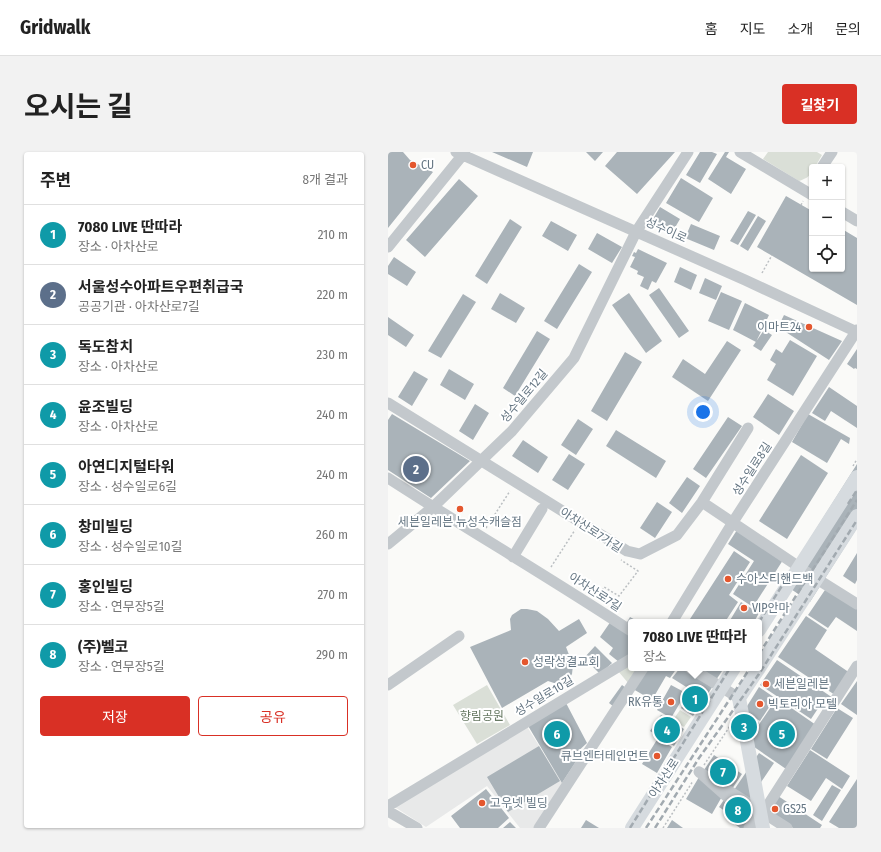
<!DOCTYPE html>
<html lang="ko">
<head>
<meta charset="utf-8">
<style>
  body { margin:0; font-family:"Fira Sans Condensed","Noto Sans KR",sans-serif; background:#f2f2f2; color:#222 }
  .controls { position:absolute; right:12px; top:12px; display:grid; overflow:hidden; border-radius:4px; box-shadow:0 1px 3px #0004 }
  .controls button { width:36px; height:36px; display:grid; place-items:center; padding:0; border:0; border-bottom:1px solid #e0e0e0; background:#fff; color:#222; font:20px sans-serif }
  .you { position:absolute; left:315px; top:260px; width:14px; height:14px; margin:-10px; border:3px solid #fff; border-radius:50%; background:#1a73e8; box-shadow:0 0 0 6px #1a73e833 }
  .badge { display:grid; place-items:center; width:26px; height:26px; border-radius:50%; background:#d93025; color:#fff; font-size:13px; font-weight:700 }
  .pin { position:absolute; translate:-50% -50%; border:2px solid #fff; box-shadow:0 1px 4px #0006 }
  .popup { position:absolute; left:240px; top:467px; width:134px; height:52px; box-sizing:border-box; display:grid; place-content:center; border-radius:4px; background:#fff; filter:drop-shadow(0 1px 3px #0005); font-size:13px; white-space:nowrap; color:#767676 }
  .popup b { font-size:15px; color:#222 }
  .popup::after { content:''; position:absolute; left:50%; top:100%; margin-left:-8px; border:8px solid transparent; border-top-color:#fff }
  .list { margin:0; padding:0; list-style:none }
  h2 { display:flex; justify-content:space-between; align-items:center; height:52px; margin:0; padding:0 16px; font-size:17px }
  h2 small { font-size:13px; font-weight:400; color:#767676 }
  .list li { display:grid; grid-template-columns:26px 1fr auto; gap:12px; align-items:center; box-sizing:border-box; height:60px; padding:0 16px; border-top:1px solid #e0e0e0 }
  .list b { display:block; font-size:15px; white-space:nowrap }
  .list p { margin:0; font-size:13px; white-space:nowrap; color:#767676 }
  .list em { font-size:13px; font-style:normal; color:#767676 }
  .actions { display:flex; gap:8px; padding:12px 16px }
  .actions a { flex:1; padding:9px 0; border:1px solid #d93025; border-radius:4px; text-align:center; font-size:14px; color:#d93025 }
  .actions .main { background:#d93025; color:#fff }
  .icon { flex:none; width:22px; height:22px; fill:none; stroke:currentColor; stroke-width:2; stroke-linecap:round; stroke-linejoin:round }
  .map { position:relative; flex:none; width:469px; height:676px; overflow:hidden; border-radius:4px }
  header { display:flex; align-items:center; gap:24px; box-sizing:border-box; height:56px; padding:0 20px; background:#fff; border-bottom:1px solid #e0e0e0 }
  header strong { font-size:19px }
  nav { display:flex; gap:22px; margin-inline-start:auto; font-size:14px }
  .intro { display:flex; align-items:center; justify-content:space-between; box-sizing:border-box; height:96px; padding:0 24px }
  h1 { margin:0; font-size:28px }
  .button { padding:10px 18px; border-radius:4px; background:#d93025; color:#fff; font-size:14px; font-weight:700 }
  main { display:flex; gap:24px; padding:0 24px }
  aside { flex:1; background:#fff; border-radius:4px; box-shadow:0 1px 3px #0004 }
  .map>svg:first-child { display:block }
  .built { fill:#e8e9e9 }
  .green { fill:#dadfd7 }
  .building { fill:#aab3b9 }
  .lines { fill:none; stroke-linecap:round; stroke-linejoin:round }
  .path { stroke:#bbbfc2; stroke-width:1.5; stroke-dasharray:2 2; stroke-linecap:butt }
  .minor { stroke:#c3c8cc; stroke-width:11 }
  .major { stroke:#d6dbdf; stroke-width:14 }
  .rail { stroke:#a2aab0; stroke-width:2.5; stroke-dasharray:6 3; stroke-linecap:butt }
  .poi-dot { fill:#e4572e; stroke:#fff; stroke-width:1.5 }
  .labels { text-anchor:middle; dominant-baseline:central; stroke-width:4; stroke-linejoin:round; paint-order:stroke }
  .poi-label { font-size:12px; fill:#657683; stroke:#fff; text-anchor:start }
  .street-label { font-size:12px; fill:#657683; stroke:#fff }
  .park-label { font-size:12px; fill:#687a64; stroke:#fff }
</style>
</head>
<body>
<header>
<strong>Gridwalk</strong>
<nav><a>홈</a><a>지도</a><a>소개</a><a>문의</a></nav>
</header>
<div class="intro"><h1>오시는 길</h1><a class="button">길찾기</a></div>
<main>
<aside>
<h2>주변<small>8개 결과</small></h2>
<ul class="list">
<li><span class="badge" style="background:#0f9aa8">1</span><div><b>7080 LIVE 딴따라</b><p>장소 · 아차산로</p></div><em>210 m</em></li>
<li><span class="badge" style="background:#5c6f8a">2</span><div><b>서울성수아파트우편취급국</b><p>공공기관 · 아차산로7길</p></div><em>220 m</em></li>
<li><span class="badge" style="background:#0f9aa8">3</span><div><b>독도참치</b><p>장소 · 아차산로</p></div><em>230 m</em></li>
<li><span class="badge" style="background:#0f9aa8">4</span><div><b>윤조빌딩</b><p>장소 · 아차산로</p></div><em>240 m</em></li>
<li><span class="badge" style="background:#0f9aa8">5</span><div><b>아연디지털타워</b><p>장소 · 성수일로6길</p></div><em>240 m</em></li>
<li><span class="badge" style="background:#0f9aa8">6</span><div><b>창미빌딩</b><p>장소 · 성수일로10길</p></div><em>260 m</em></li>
<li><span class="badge" style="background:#0f9aa8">7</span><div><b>홍인빌딩</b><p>장소 · 연무장5길</p></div><em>270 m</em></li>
<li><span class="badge" style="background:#0f9aa8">8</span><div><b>(주)벨코</b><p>장소 · 연무장5길</p></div><em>290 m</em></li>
</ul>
<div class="actions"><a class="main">저장</a><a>공유</a></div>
</aside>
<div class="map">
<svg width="469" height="676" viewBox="0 0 469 676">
  <rect width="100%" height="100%" fill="#fafaf8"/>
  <path class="built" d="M 138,573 L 175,632 L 147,676 L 132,676 L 99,634 L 38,675 L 5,654 Z"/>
  <path class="green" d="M 380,0 L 429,0 L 434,3 L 427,15 L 424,15 C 424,24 419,26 411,29 L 375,7 Z
    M 243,513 L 243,516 L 246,516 L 248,519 L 241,532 L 230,519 Z
    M 99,533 L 122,573 L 89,592 L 65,553 Z
    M 292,558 L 303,565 L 296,575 L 285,568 Z"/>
  <path class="building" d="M 0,0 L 15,0 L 22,8 L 45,20 L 0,76 Z
    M 104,0 L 145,0 L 139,15 Z
    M 198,0 L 215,0 L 207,9 Z
    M 229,0 L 287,0 L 249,42 L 217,14 Z
    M 312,0 L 324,0 L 329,2 L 312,31 L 298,23 Z
    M 337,0 L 341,0 L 338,5 L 358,17 L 343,42 L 320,27 Z
    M 293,26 L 325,46 L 311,70 L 278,51 Z
    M 71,27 L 90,44 L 37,105 L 18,88 Z
    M 398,44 L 424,59 L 424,117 L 454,117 L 454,77 L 469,86 L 469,153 L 369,95 Z
    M 272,55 L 292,67 L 285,79 L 265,67 Z
    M 360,59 L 368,63 L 350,93 L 342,89 Z
    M 370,64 L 378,69 L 360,99 L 352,94 Z
    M 122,67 L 134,75 L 99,132 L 87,124 Z
    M 163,69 L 189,83 L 180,99 L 154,84 Z
    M 303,72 L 332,84 L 326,98 L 297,86 Z
    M 209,81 L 234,95 L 224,111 L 200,97 Z
    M 250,97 L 279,111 L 268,131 L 264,129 L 260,138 L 252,134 L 256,125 L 249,122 L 250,119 L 242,115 L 247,105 L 244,104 L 246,100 L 248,101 Z
    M 6,105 L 28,120 L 19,134 L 0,122 L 0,114 Z
    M 191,112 L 204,120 L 169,177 L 156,169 Z
    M 292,115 L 309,123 L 303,138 L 286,130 Z
    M 317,126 L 334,134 L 328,148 L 311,141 Z
    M 271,136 L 301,179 L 291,186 L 261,143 Z
    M 333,140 L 354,149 L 341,178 L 320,169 Z
    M 112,141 L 137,156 L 128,171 L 103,157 Z
    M 241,141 L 274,189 L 258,201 L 224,153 Z
    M 75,142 L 88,150 L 53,206 L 40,199 Z
    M 357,151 L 381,163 L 368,190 L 345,178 Z
    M 396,163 L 454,189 L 441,208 L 390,175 Z
    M 0,165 L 26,183 L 18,195 L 0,183 Z
    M 376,178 L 384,183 L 373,199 L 365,194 Z
    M 149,179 L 162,187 L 127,244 L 115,236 Z
    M 402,188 L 429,204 L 405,244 L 379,228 L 388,212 L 382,208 L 388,197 L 394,201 Z
    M 339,189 L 353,198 L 320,249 L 284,225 L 295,207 L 317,222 Z
    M 469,197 L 469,217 L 467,216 L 466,217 L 459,212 Z
    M 237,200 L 254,210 L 219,269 L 203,259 Z
    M 61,217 L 86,232 L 77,248 L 52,233 Z
    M 26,219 L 40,227 L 24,254 L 10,245 Z
    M 441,235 L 469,254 L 469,276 L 443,259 L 437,269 L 424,261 Z
    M 380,242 L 406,259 L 391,283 L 365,265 Z
    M 87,252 L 101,261 L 85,288 L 71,279 Z
    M 4,262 L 82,309 L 43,346 L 0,318 L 0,268 Z
    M 420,262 L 462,286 L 461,292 L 453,287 L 439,311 L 404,290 Z
    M 340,265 L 354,274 L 318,326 L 305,317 Z
    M 190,267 L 205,277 L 188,303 L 173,293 Z
    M 228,278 L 278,309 L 268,326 L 218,294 Z
    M 135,288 L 160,305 L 150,321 L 124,304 Z
    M 181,302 L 197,312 L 180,338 L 164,328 Z
    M 413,303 L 440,321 L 399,387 L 371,369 Z
    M 469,312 L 469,376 L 422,450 L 394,431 Z
    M 299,325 L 312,334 L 294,361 L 281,351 Z
    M 269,350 L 284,360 L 267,386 L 252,376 Z
    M 349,378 L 395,408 L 365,455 L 345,442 L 366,409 L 340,392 Z
    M 346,399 L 362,410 L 341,443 L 350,450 L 337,470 L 308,470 L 302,467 Z
    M 469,401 L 469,428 L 467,432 L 455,424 Z
    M 439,435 L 469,454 L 469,479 L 448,465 L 440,476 L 420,463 Z
    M 353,450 L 371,461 L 366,470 L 341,470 Z
    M 133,457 L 139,457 L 149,459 L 160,467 L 171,479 L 191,467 L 199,481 L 178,495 L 185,513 L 184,522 L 180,528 L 169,532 L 160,529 L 114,556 L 82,495 L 123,478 L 122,467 L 124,463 Z
    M 418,464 L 439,478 L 427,497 L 462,521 L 447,543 L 390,505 Z
    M 242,465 L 251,470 L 243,470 L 243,475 L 238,472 Z
    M 223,469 L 243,482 L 243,504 L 231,510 L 221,502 L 225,496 L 212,485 Z
    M 207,494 L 224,511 L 212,522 L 196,506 Z
    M 389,508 L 445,546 L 437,559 L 431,555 L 423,567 L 372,533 Z
    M 258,516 L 289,516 L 282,526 L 278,524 L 264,548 L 245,537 Z
    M 292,516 L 297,516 L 325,534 L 305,564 L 293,556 L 303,538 L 284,526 Z
    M 310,516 L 336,516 L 328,528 Z
    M 469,529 L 469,563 L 453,552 Z
    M 234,533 L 238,536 L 226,555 L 221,551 Z
    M 283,533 L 298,541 L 283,566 L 269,558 Z
    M 371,535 L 387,546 L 372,569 L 356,559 Z
    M 389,546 L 428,573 L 398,617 L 359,590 Z
    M 178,551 L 199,591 L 186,603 L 189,608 L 174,631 L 139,572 Z
    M 449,556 L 465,566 L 439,607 L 423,597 Z
    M 355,560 L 371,571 L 358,589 L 342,579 Z
    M 273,563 L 296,577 L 286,594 L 262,579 Z
    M 270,586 L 284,595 L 269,621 L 254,612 Z
    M 151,594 L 172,629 L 120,660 L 99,625 Z
    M 422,598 L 462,624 L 454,637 L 438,626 L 423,649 L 399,634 Z
    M 371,601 L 386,611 L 361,648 L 346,638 Z
    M 326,603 L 354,622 L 344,637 L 316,618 Z
    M 311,625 L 336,641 L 324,662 L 298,647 Z
    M 469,627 L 469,676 L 451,676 L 441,670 Z
    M 444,633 L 453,638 L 434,669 L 425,663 Z
    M 98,637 L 121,666 L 110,676 L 72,676 L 63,664 Z
    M 340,642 L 370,661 L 357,676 L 352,676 L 344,670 L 347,666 L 331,655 Z
    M 390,644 L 434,673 L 432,676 L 405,676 L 380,660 Z
    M 198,668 L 211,676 L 193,676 Z
    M 284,668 L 295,676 L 279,676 Z
    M 122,670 L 128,676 L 115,676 Z"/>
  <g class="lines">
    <path class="path" d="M 413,53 L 415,49
      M 374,121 L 384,103
      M 465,314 L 469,307
      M 98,376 L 122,339
      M 163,415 L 187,378
      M 210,445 L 216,435 L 231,444 L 250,419 L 233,408
      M 316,613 L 344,571
      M 275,676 L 305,629"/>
    <path class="minor" d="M 68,0 L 357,128 L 469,180
      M 352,0 L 424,43
      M 434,15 L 444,0
      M 454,60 L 469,69
      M 0,95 L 77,0
      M 0,251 L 239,399 L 252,402 L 289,383 L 314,350 L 360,276
      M 0,326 C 80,378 163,426 243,479
      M 314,350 L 429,427 L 469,452
      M 0,392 L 45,355 L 124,279 L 186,206 L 248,80 L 300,0
      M 125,405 L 154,357
      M 284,470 L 345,370 L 469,178
      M 302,516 L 351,546
      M 0,533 L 71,484
      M 0,654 L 243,507
      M 0,659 L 29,676
      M 372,674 L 311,620 L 399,676
      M 151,676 L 255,516
      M 361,676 L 375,661 L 469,514"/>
    <path class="major" d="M 371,478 L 469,325
      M 371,516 L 469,364
      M 371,516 L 351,546 L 375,676
      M 244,676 L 346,516"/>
    <path class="rail" d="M 460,352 L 469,338
      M 371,470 L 397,429
      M 371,502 L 469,348
      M 242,676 L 342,516
      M 258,676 L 362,516
      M 267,676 L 311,606 L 371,522 L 469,368"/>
  </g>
  <g class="poi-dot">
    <circle cx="25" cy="13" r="4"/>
    <circle cx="421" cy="175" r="4"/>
    <circle cx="72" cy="357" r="4"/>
    <circle cx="340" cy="427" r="4"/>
    <circle cx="356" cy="456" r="4"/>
    <circle cx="137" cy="510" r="4"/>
    <circle cx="378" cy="532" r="4"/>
    <circle cx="283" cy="550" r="4"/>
    <circle cx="372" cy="552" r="4"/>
    <circle cx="269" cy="604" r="4"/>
    <circle cx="94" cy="651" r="4"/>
    <circle cx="387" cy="657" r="4"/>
  </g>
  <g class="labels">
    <g class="poi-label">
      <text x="33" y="13">CU</text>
      <text x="413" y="175" text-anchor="end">이마트24</text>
      <text x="72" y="370" text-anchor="middle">세븐일레븐 뉴성수캐슬점</text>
      <text x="348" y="427">수아스티핸드백</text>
      <text x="364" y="456">VIP안마</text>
      <text x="145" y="510">성락성결교회</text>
      <text x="386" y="532">세븐일레븐</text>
      <text x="275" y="550" text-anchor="end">RK유통</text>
      <text x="380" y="552">빅토리아 모텔</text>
      <text x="261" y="604" text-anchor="end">큐브엔터테인먼트</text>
      <text x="102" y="651">고우넷 빌딩</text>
      <text x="395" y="657">GS25</text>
    </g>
    <g class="street-label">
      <text transform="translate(278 78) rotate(24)">성수이로</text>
      <text transform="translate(136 244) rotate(-50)">성수일로12길</text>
      <text transform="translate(364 317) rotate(-57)">성수일로8길</text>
      <text transform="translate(203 378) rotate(33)">아차산로7가길</text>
      <text transform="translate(207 440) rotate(33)">아차산로7길</text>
      <text transform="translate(156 544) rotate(-31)">성수일로10길</text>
      <text transform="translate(276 626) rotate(-57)">아차산로</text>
    </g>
    <g class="park-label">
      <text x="94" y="564">향림공원</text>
    </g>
  </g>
</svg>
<div class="controls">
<button>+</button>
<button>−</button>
<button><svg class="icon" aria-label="locate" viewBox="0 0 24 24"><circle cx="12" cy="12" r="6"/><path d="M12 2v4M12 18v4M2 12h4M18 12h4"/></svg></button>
</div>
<div class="you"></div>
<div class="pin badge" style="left:307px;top:547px;background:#0f9aa8">1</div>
<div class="popup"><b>7080 LIVE 딴따라</b>장소</div>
<div class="pin badge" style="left:28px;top:317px;background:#5c6f8a">2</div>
<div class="pin badge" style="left:356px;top:575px;background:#0f9aa8">3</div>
<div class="pin badge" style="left:279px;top:578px;background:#0f9aa8">4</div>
<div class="pin badge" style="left:394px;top:582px;background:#0f9aa8">5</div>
<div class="pin badge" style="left:169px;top:582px;background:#0f9aa8">6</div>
<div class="pin badge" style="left:335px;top:620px;background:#0f9aa8">7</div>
<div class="pin badge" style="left:350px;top:658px;background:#0f9aa8">8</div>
</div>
</main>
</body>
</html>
